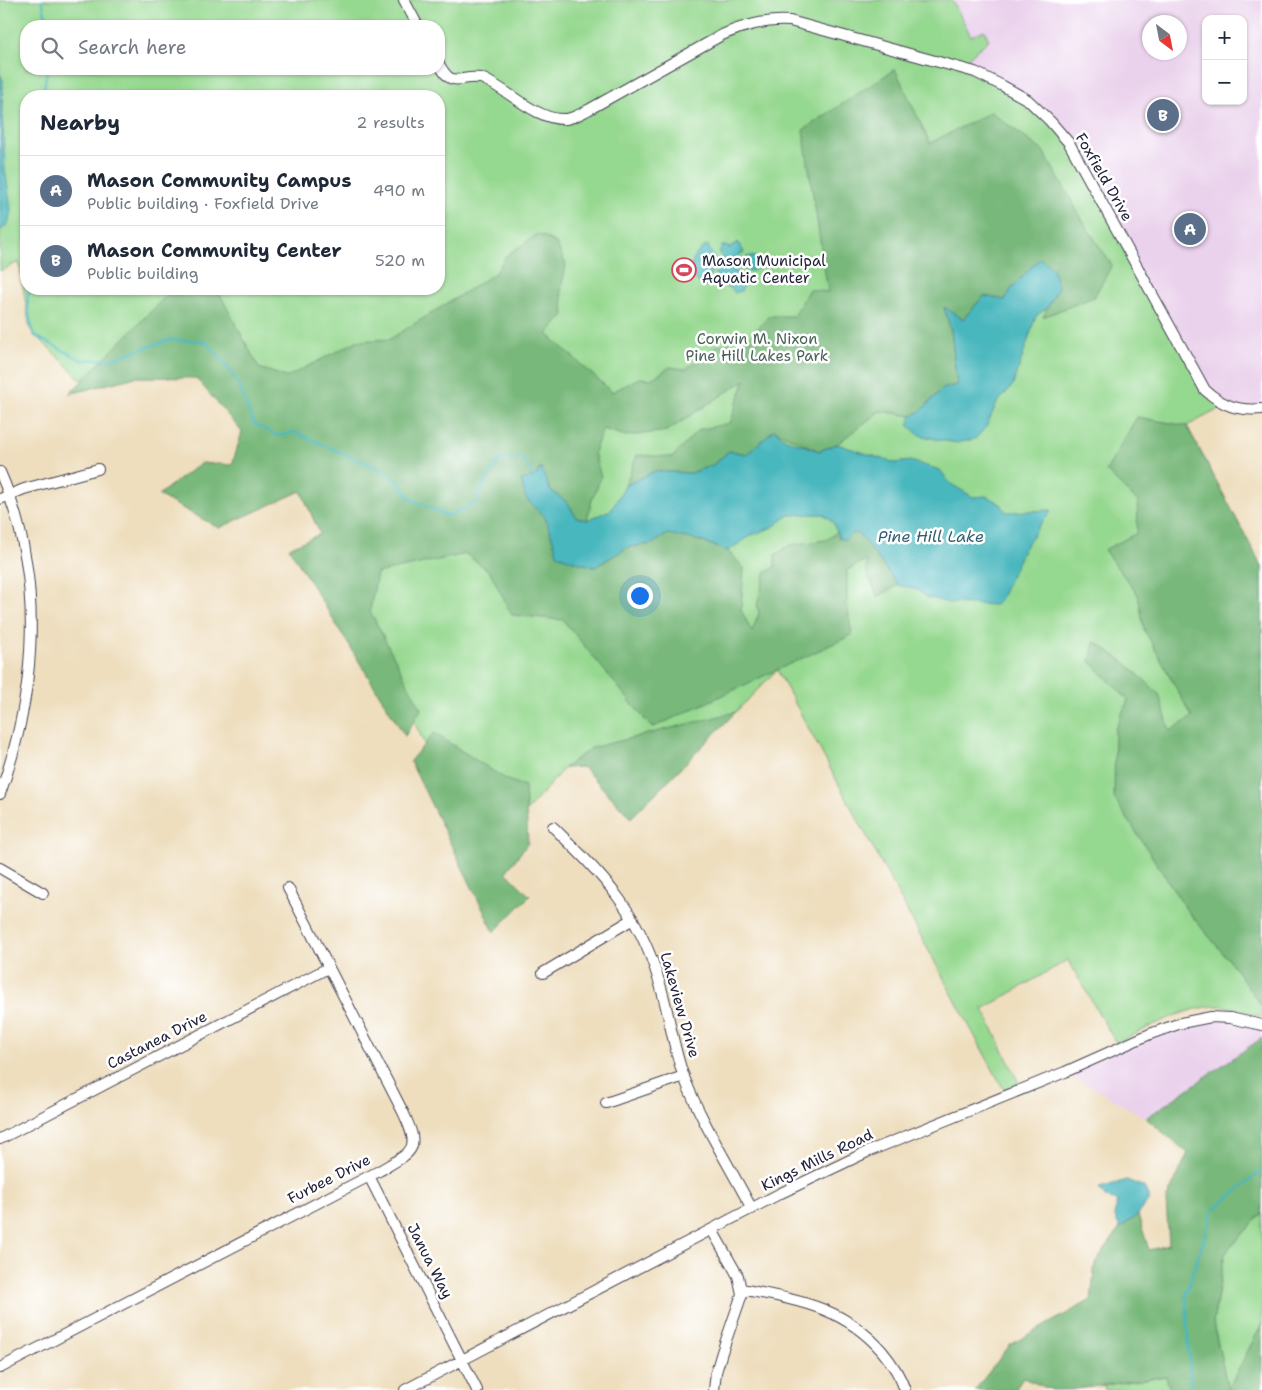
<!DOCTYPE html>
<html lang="en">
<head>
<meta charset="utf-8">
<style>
  body { margin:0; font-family:"Shantell Sans",sans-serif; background:#f2f2f3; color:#1f2937 }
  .controls { position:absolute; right:15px; top:15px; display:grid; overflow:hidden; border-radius:10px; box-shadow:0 1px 4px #0004 }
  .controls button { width:45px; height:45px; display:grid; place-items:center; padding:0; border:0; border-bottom:1px solid #e0e1e3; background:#fff; color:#1f2937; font:25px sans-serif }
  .compass { position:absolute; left:1142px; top:15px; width:45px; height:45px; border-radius:50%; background:#fff; box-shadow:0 1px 4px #0004; rotate:148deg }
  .you { position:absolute; left:639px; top:595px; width:18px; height:18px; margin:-12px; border:4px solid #fff; border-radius:50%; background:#1a73e8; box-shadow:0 0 0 8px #1a73e833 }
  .badge { display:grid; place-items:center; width:32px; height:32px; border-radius:50%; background:#2563eb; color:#fff; font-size:16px; font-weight:700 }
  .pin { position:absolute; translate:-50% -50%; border:2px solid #fff; box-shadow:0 1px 5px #0006 }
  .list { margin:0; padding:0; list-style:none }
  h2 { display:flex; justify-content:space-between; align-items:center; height:65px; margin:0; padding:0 20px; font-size:21px }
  h2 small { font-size:16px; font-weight:400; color:#747a83 }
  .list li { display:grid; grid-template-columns:32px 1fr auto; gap:15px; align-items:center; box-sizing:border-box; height:70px; padding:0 20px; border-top:1px solid #e0e1e3 }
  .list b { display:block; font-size:19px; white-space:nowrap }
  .list p { margin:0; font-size:16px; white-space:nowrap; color:#747a83 }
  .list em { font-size:16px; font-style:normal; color:#747a83 }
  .icon { flex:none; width:28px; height:28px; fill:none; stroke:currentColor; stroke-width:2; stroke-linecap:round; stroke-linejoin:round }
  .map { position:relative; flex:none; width:1262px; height:1390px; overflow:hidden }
  .search { position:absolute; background:#fff; box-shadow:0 1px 4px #0004; left:20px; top:20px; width:425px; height:55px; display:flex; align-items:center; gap:12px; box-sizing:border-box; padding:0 18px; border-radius:20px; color:#747a83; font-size:19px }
  .panel { position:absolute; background:#fff; box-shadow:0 1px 4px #0004; left:20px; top:90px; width:425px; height:205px; border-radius:20px }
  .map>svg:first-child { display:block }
  .built { fill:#ead1ec; fill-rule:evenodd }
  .green { fill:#95d88f; stroke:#5c7d65; fill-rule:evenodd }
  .forest { fill:#78b87a; stroke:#4d6d5a }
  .water { fill:#48b7be; stroke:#356c7c }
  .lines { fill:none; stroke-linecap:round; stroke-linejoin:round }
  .stream { stroke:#48b7be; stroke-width:2.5 }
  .minor-casing { stroke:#413e4f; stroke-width:12 }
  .minor { stroke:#fff; stroke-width:10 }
  .labels { text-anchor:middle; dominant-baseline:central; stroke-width:5; stroke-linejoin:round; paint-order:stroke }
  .street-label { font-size:15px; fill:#22223b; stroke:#fff }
  .poi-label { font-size:15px; fill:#22223b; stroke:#fff; text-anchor:start }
  .park-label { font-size:15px; fill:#4a6258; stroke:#fff }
  .water-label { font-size:16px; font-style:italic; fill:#315e6f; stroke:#fff }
</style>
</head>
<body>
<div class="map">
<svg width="1262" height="1390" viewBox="0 0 1262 1390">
  <rect width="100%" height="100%" fill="#fff"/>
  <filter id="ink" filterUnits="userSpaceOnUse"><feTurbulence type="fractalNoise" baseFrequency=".02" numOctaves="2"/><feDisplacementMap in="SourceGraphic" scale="10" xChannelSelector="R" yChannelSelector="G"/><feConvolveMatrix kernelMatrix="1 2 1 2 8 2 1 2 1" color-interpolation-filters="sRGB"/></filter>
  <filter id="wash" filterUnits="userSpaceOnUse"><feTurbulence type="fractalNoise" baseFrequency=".0096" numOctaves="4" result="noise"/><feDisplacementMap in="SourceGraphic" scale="20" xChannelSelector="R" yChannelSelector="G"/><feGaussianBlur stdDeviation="1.12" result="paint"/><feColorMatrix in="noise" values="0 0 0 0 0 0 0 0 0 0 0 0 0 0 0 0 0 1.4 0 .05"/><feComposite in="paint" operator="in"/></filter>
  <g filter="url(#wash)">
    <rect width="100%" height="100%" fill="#eedebe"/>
    <path class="built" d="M 786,0 L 1262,0 L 1262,409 L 1227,405 ZM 1206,19 L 1243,19 L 1243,101 L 1206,101 ZM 1150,22 L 1180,22 L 1180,52 L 1150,52 Z
      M 1199,1018 L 1262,1025 L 1262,1038 L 1146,1118 L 1065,1072 Z"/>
    <path class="green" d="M 0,0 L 952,0 L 971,36 L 984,30 L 989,40 L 972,54 L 961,68 L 1028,100 L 1069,143 L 1195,374 L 1227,405 L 1187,426 L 1262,567 L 1262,1017 C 1251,1014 1232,1006 1221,1006 C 1184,1006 1149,1028 1116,1043 L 1068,960 L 983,1009 L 1019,1083 L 1004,1090 L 777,670 L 631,818 L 583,767 L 564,768 L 534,803 L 478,862 L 266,395 L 246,360 L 80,379 L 30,329 L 19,262 L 0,271 ZM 26,26 L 439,26 L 439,69 L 26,69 ZM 26,96 L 439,96 L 439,289 L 26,289 Z
      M 1262,1213 L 1262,1324 L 1228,1390 L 1213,1323 L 1225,1253 Z
      M 1167,1376 L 1170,1390 L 1105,1390 L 1104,1385 Z"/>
    <path class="forest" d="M 895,69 L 930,143 L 991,112 L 1043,151 L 1086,226 L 1112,265 L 1094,297 L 1043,317 L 1056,291 L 1040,258 L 1012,288 L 1005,300 L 984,296 L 963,319 L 944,308 L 951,330 L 957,385 L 942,389 L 922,410 L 912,416 L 880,411 L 837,444 L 819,451 L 774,430 L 747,454 L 729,451 L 713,465 L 691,473 L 655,471 L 625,486 L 637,455 L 673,457 L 698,430 L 730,423 L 745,380 L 667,431 L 626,436 L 603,429 L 594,452 L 601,477 L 592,500 L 587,520 L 576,517 L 568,503 L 550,490 L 540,468 L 535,477 L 526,499 L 545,516 L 558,555 L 577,562 L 595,567 L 628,547 L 652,544 L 668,533 L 701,541 L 728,551 L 744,568 L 741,610 L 752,632 L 759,613 L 757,606 L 765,573 L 775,567 L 775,555 L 790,545 L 826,540 L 837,532 L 839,538 L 852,533 L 859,533 L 898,585 L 878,597 L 867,573 L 866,560 L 847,570 L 847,604 L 852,635 L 652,728 L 563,620 L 512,615 L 490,572 L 466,554 L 377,573 L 370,611 L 421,709 L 405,736 L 289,548 L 320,534 L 301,491 L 219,528 L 158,495 L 201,463 L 232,465 L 242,432 L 196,378 L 136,377 L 69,394 L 173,289 L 217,289 L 259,368 L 287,377 L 357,341 L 390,339 L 494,274 L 507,255 L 538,234 L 556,243 L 566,265 L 561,289 L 564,315 L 547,334 L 612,392 L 639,378 L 651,379 L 670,367 L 686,369 L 716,346 L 746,341 L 769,316 L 794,316 L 809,289 L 828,292 L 803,130 Z
      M 1137,417 L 1187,426 L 1262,567 L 1262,1005 L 1260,1004 L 1232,964 L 1186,909 L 1114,798 L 1115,729 L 1128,700 L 1090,661 L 1094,641 L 1126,663 L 1159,694 L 1170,731 L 1192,717 L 1144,629 L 1138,595 L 1104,550 L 1137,533 L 1138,502 L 1106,471 Z
      M 736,712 L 631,818 L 583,767 L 564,768 L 591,748 Z
      M 434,733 L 507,780 L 525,786 L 528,843 L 506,872 L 530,896 L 494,932 L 410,761 Z
      M 1262,1038 L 1262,1213 L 1225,1253 L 1213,1323 L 1228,1389 L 1262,1324 L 1262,1390 L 1170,1390 L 1166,1376 L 1071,1390 L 1052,1390 L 1023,1378 L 1015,1390 L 975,1390 L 1010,1345 L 1091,1300 L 1095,1263 L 1120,1228 L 1138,1215 L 1149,1250 L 1169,1245 L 1166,1200 L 1188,1153 L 1146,1118 Z"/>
    <path class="water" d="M 0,74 L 3,80 L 2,110 L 5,168 L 11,210 L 8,224 L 0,231 Z
      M 738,242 L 744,252 L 736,257 L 741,259 L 750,256 L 755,257 L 759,264 C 755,274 749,271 741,268 L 735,270 L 736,272 L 745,278 L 746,282 L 741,291 L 735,293 L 729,287 L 714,284 L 713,279 L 717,270 L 715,269 L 712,271 L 705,287 C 685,276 689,254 708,245 C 712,257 719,266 732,270 L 733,266 L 725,261 L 719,253 L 722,246 L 726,246 L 730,248 Z
      M 1040,258 L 1053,269 L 1058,288 L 1048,307 L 1036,316 L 1013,385 L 997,403 L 986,427 L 975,439 L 957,443 L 939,440 L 919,435 L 908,425 L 912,416 L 922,410 L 942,389 L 957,385 L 951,330 L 944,307 L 963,319 L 984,296 L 1005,300 L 1012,288 Z
      M 774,430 L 786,439 L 819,451 L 837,444 L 895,463 L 910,461 L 940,470 L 951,484 L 973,497 L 986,496 L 1001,504 L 1006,512 L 1051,510 L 1048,516 L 1041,523 L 1023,550 L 1000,600 L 995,605 L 949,603 L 926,597 L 918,590 L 898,585 L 859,534 L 852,533 L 845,540 L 839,538 L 833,522 L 823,514 L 789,515 L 773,527 L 752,535 L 728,551 L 701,541 L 668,534 L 652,544 L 628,547 L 595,567 L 577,562 L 558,555 L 545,517 L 526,499 L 521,480 L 535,477 L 541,468 L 550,490 L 568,503 L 576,517 L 587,520 L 611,510 L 625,486 L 655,471 L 691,473 L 713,465 L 729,451 L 747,454 Z
      M 1127,1180 L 1144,1187 L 1150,1199 L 1138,1215 L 1120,1228 L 1114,1215 L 1118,1201 L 1106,1198 L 1099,1188 Z"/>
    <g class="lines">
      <path class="stream" d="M 42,0 L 48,26
        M 43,96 L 47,69
        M 30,289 C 24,303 30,322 35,336 L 82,360 L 111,359 L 169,340 L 204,341 L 216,352 L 238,383 L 254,424 L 278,436 L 294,432 L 379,469 L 397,480 L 411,499 L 448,516 L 477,502 L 481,489 L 499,460 L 522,458 L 535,478
        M 1191,1390 L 1186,1295 L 1213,1210 L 1262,1171"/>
    </g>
  </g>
  <g filter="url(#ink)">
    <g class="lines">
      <g class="minor-casing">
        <path id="minor" d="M 404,0 L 418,26
          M 439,64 C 453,90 458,75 481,78 C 507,88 536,121 566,119 C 574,118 580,114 588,110 L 722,35 C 742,26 768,19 790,21 L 975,72 L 1003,86 L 1028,100 L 1050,121 L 1069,143 L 1205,390 C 1223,406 1238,411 1262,409
          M 0,472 C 45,574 37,691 0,794
          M 0,499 L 24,489 L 98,469
          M 553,827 C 602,875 638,910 658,978 C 669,1010 672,1045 684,1077 C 702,1123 729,1165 752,1209
          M 0,868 L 43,893
          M 543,973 L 633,919
          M 606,1103 L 684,1076
          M 0,1139 L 328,968
          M 369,1176 L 477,1390
          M 712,1230 L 738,1276 L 742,1294 L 722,1352 L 716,1372 L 714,1390
          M 741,1289 C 796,1300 843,1306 882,1351 C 892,1363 900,1375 905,1390
          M 0,1368 L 379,1171 C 414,1151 421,1150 403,1112 L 288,888
          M 405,1390 L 781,1193 L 867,1152 L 1065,1072 L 1150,1034 L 1181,1023 L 1211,1017 L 1230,1018 L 1262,1025"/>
      </g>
      <use href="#minor" class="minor"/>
    </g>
  </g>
  <defs>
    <g id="stadium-ring" transform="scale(1.25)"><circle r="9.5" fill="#fff" stroke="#d1495b" stroke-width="1.5"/><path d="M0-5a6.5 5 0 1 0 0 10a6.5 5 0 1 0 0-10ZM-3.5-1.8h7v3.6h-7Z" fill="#d1495b"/></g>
  </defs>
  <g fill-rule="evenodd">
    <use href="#stadium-ring" x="684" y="270"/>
  </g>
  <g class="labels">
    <g class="street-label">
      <text transform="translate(1104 177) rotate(60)">Foxfield Drive</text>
      <text transform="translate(680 1005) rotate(74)">Lakeview Drive</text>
      <text transform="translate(157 1040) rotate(-27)">Castanea Drive</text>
      <text transform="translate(817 1160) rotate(-26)">Kings Mills Road</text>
      <text transform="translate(329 1179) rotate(-27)">Furbee Drive</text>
      <text transform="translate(430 1261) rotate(63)">Janua Way</text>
    </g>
    <g class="poi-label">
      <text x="702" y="261">Mason Municipal<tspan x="702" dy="17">Aquatic Center</tspan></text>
    </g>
    <g class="park-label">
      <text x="757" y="339">Corwin M. Nixon<tspan x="757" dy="17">Pine Hill Lakes Park</tspan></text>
    </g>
    <g class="water-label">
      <text x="931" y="536">Pine Hill Lake</text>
    </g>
  </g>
</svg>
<div class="controls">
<button>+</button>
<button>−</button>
</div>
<svg class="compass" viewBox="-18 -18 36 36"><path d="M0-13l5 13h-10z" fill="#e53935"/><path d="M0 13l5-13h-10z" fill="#747a83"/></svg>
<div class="you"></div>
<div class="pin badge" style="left:1190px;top:229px;background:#5c6f8a">A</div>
<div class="pin badge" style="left:1163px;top:115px;background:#5c6f8a">B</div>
<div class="search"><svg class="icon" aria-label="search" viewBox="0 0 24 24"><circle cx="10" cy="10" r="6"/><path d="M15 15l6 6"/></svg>Search here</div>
<section class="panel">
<h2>Nearby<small>2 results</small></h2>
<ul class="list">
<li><span class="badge" style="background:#5c6f8a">A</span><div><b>Mason Community Campus</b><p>Public building · Foxfield Drive</p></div><em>490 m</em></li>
<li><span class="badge" style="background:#5c6f8a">B</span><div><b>Mason Community Center</b><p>Public building</p></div><em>520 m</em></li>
</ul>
</section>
</div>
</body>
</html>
